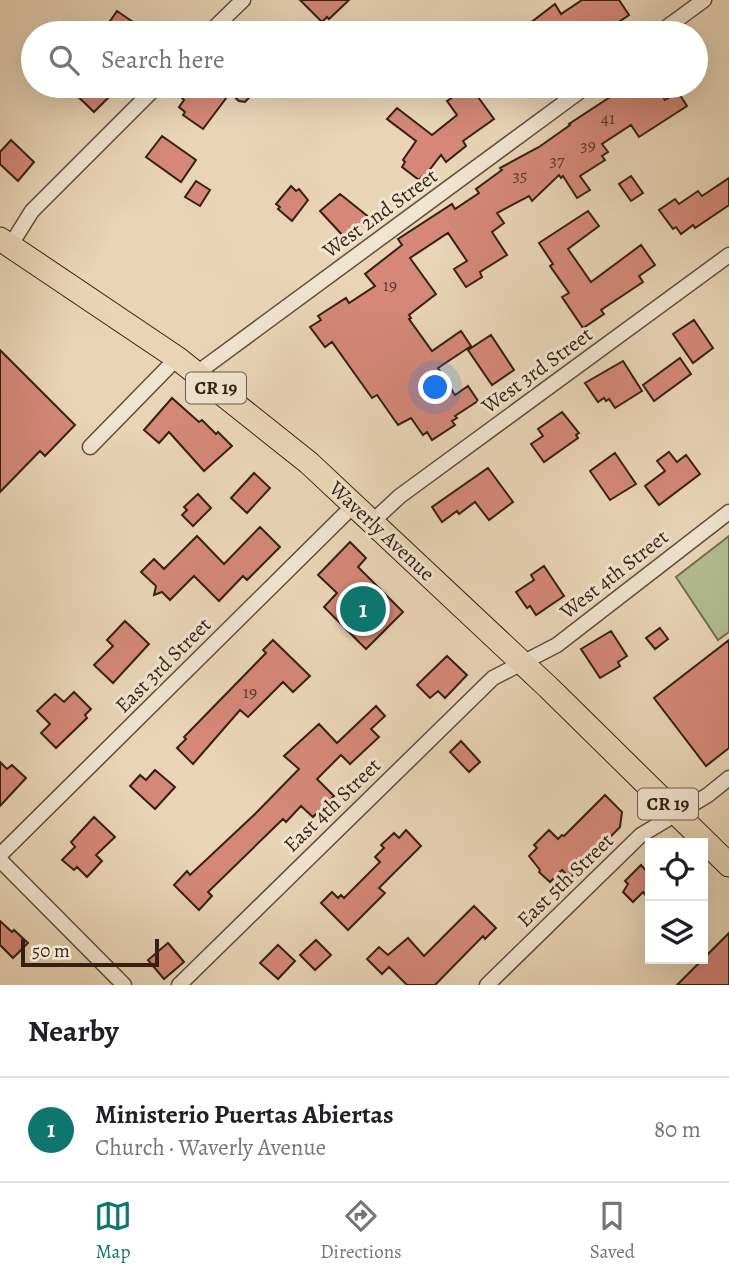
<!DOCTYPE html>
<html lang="en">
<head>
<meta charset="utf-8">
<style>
  body { margin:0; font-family:Alegreya,serif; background:#f2f2f2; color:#202124 }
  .controls { position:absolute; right:21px; bottom:21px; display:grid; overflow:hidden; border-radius:0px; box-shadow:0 7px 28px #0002 }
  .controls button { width:63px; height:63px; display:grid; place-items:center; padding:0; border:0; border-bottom:2px solid #e0e0e0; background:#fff; color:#202124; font:35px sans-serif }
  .scale { position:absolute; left:21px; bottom:18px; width:138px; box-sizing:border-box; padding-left:7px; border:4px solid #351f10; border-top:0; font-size:19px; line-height:24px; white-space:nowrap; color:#351f10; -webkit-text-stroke:5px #f1e4d0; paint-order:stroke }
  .you { position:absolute; left:436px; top:388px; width:24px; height:24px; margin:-18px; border:5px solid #fff; border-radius:50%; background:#1a73e8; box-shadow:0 0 0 10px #1a73e833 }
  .badge { display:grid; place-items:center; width:46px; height:46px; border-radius:50%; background:#0f766e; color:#fff; font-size:23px; font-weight:700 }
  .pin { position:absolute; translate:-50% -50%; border:4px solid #fff; box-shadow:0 2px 7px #0006 }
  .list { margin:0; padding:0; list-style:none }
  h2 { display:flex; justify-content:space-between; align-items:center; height:91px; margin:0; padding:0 28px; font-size:30px }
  h2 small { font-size:23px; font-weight:400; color:#757577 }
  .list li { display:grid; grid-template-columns:46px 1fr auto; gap:21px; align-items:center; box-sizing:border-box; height:105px; padding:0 28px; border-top:2px solid #e0e0e0 }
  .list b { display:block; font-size:26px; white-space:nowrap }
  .list p { margin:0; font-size:23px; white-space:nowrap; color:#757577 }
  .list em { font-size:23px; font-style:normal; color:#757577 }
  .icon { flex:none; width:38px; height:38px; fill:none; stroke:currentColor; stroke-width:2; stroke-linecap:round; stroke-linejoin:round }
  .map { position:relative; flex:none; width:729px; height:985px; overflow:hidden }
  .search { position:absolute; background:#fff; box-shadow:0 7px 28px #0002; left:21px; right:21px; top:21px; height:77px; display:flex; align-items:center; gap:18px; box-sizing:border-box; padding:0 24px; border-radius:38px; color:#757577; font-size:26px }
  .sheet { height:196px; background:#fff }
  nav { display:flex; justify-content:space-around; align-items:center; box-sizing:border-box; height:98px; border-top:2px solid #e0e0e0; background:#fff; font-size:19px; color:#757577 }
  nav a { display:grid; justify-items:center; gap:4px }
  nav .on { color:#0f766e }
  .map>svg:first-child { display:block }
  .green { fill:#b2be91; stroke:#746e50; stroke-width:2 }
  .building { fill:#d58878; stroke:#351f10; stroke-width:2 }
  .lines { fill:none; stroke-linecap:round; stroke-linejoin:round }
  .minor-casing { stroke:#624c3a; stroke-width:17 }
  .primary-casing { stroke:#351f10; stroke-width:25 }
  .minor { stroke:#f1e4d0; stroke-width:14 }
  .primary { stroke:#e9d5b6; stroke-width:23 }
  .labels { text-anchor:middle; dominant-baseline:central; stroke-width:6; stroke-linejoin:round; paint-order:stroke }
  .number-label { font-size:18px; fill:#5d392a }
  .shield { fill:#f1e4d0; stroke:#6d5a4a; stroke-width:2 }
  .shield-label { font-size:19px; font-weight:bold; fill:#351f10 }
  .street-label { font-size:21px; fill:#351f10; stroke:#f1e4d0 }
</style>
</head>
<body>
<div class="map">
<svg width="729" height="985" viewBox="0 0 729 985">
  <rect width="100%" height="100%" fill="#e9d5b6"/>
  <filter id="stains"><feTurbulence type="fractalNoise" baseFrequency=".00286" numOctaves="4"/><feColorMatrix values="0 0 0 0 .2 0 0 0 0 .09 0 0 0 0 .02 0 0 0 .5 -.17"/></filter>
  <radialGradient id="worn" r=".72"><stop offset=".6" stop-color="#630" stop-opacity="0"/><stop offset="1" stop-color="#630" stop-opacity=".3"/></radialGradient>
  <path class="green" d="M 729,536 L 729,632 L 718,640 L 676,577 Z"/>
  <path class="building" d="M 300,0 L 349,0 L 329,19 L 327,17 L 322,22 Z
    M 582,0 L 619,0 L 629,15 L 619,22 L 621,25 L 607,33 L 582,33 L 576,25 L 565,33 L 517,33 L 555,4 L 561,14 Z
    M 117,11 L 149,33 L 102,33 Z
    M 67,86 L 95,86 L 108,98 L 94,112 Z
    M 191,86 L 260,86 L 245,102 L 239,101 L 230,93 L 203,129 L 183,115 L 185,112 L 179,107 L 184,100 L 182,98 Z
    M 470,86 L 494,119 L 463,141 L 466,146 L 446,162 L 441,155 L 424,177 L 422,176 L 419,180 L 402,167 L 405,162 L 403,160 L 416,141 L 387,119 L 397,108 L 432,135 L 457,115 L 447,101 Z
    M 627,86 L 655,86 L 665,100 L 678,92 L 687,106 L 639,137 L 631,125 L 602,144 L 608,152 L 602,156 L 605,160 L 580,176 L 590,190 L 577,198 L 563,176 L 561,178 L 559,175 L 532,201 L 529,196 L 497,213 L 504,223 L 492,232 L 507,255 L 480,272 L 482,277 L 466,287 L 454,269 L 467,261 L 448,233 L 410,258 L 436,294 L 409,315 L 411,318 L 409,319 L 432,351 L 461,331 L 471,346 L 438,368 L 455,395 L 468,386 L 478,401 L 455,416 L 457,418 L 452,421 L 455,425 L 432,440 L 427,432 L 423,435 L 411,418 L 398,425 L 377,395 L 372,398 L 332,342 L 325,347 L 310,327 L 321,320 L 318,316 L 346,298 L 349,303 L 375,286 L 365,274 L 402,245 L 398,239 L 452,204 L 455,209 L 479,193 L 476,189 L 502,170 L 500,168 L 539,147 L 570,125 L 569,124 Z
    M 162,136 L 196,160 L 181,182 L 146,157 Z
    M 11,140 L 34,162 L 18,181 L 0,164 L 0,152 Z
    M 631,176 L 643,193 L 631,201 L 619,184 Z
    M 729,178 L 729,205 L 695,228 L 693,225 L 681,234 L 676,227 L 673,229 L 659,210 L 675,199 L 679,204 L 698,191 L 702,196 Z
    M 196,181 L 210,190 L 200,206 L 185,197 Z
    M 291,186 L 296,191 L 299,189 L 308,200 L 292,221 L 278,209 L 280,207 L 276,204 Z
    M 340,194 L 370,218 L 346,239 L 320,211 Z
    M 588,211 L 599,226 L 568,249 L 591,282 L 641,245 L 655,265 L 639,276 L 643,282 L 601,310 L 604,314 L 583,328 L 562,297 L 569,293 L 550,266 L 553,264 L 539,243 Z
    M 694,320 L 713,348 L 693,363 L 673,334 Z
    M 491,335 L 514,370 L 492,385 L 468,350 Z
    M 0,350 L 75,425 L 45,456 L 40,451 L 0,492 Z
    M 680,358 L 691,374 L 654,401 L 643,385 Z
    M 623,361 L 642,391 L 615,408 L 609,399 L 606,401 L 604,398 L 598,402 L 585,383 Z
    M 172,398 L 199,422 L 202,420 L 216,434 L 218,432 L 232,446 L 204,471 L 169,432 L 159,443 L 144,430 Z
    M 562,412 L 579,433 L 576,435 L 578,438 L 544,462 L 531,444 L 543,436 L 538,429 Z
    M 669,452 L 677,462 L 686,455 L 700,474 L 659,505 L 645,486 L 665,471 L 657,461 Z
    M 615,453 L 636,484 L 610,500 L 590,471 Z
    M 488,468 L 513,502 L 489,520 L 475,502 L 459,514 L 457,511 L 442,522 L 432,507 Z
    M 254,473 L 270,488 L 247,513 L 231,498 Z
    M 198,494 L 211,508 L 193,526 L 182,515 L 187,510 L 184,507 Z
    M 260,527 L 280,547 L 247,580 L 243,576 L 219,601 L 194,576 L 170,600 L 162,592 L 154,595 L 156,586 L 141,572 L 154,559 L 164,569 L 197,536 L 224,564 Z
    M 350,542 L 366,558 L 358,567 L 403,612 L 366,649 L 324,607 L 337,593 L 318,575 Z
    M 544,566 L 564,596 L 536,615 L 530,606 L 527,608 L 516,592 L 534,580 L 531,575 Z
    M 125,621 L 149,644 L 113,683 L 94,665 L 113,646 L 107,640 Z
    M 660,628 L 668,639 L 655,649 L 646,638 Z
    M 611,631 L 627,656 L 618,662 L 620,666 L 600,678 L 581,649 Z
    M 273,640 L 310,676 L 293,692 L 283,682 L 248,717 L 240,710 L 193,764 L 177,748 L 186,739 L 184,737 L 266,653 L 263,650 Z
    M 729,640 L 729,748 L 706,766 L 654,698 Z
    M 447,656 L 467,675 L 445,698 L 438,691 L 430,698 L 417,685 Z
    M 74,692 L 91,709 L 85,715 L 87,718 L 56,748 L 41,733 L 50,724 L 37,711 L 55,694 L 64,702 Z
    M 376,706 L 385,716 L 371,729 L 379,737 L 350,764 L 341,755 L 317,779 L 334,796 L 313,817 L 301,806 L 286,822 L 283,819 L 208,892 L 212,896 L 199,910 L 174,885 L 187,871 L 190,875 L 255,814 L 299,769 L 284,756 L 319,724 L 337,743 Z
    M 461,741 L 480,762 L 469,772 L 450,752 Z
    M 0,762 L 7,769 L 12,765 L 26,778 L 0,806 Z
    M 155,770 L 175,787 L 155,809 L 130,786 L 140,775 L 146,780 Z
    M 605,795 L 622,812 L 620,827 L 570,878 L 562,870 L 550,882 L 539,872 L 540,870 L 529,856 L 537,848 L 534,845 L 549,830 L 558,839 L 562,835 L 564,836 Z
    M 94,817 L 115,837 L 96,855 L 102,861 L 87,877 L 77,867 L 74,870 L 62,860 L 75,847 L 71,842 Z
    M 406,830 L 421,846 L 379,888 L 385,893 L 348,930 L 321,903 L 332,892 L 338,898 L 341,895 L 344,898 L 380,862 L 375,857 L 384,848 L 381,845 L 394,833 L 399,838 Z
    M 641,865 L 650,875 L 650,901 L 643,892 L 633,902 L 623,892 L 628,884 L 625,881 Z
    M 474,906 L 496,928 L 485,939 L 483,936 L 435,985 L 407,985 L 389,967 L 382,974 L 367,959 L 379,947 L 388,955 L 408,938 L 424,956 Z
    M 0,921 L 12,932 L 14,930 L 28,943 L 13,958 L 0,945 Z
    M 729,933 L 729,985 L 677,985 Z
    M 316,940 L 331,955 L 315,970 L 300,955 Z
    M 168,943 L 184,962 L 164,979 L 148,960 Z
    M 278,945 L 295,961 L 278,979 L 260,963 Z"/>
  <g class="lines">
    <g class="minor-casing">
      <path id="minor" d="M 209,33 L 243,0
        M 659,33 L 704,0
        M 10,246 L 32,211 L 157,86
        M 197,373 L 587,86
        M 90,447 L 177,358
        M 373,521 L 400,496 L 729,255
        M 0,855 L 355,504
        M 0,860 L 124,985
        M 179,985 L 493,678 L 557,645 L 729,512
        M 487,985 L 641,835 L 708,795 L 729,778"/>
    </g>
    <g class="primary-casing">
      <path id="primary" d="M 0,239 L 177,358 L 309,463 L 549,688 L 729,865"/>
    </g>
    <use href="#minor" class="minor"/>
    <use href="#primary" class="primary"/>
  </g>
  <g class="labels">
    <g class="number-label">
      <text x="608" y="118">41</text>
      <text x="588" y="145">39</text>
      <text x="557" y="160">37</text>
      <text x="520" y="175">35</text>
      <text x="390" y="285">19</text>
      <text x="250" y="692">19</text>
    </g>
    <g class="shield">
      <rect x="186" y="372.5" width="60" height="31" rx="5"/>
      <rect x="638" y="788.5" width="60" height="31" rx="5"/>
    </g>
    <g class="shield-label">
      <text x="216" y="388">CR 19</text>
      <text x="668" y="804">CR 19</text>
    </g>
    <g class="street-label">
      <text transform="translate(380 213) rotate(-36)">West 2nd Street</text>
      <text transform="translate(537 370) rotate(-36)">West 3rd Street</text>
      <text transform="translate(382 531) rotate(43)">Waverly Avenue</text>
      <text transform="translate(614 574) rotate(-38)">West 4th Street</text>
      <text transform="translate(163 665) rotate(-45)">East 3rd Street</text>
      <text transform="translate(332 805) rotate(-44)">East 4th Street</text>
      <text transform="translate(565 880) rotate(-44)">East 5th Street</text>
    </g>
  </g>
  <rect width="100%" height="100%" filter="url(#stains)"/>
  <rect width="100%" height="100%" fill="url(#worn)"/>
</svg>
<div class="controls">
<button><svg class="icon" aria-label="locate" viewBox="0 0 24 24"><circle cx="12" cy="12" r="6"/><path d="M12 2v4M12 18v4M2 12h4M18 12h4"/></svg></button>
<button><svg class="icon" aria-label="layers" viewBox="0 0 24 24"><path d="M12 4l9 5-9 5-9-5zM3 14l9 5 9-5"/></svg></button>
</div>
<div class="scale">50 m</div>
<div class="you"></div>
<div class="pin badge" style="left:363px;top:609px">1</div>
<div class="search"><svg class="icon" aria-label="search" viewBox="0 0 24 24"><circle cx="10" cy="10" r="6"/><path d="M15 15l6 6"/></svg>Search here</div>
</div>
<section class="sheet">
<h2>Nearby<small></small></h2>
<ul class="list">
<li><span class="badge">1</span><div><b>Ministerio Puertas Abiertas</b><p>Church · Waverly Avenue</p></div><em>80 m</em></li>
</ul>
</section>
<nav>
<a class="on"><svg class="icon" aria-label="map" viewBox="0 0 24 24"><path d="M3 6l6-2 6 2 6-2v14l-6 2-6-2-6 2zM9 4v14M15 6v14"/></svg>Map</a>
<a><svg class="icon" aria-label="directions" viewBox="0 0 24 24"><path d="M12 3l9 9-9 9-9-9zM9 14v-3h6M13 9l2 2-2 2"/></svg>Directions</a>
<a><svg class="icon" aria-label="saved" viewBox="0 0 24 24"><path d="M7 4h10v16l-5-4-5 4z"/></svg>Saved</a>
</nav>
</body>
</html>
